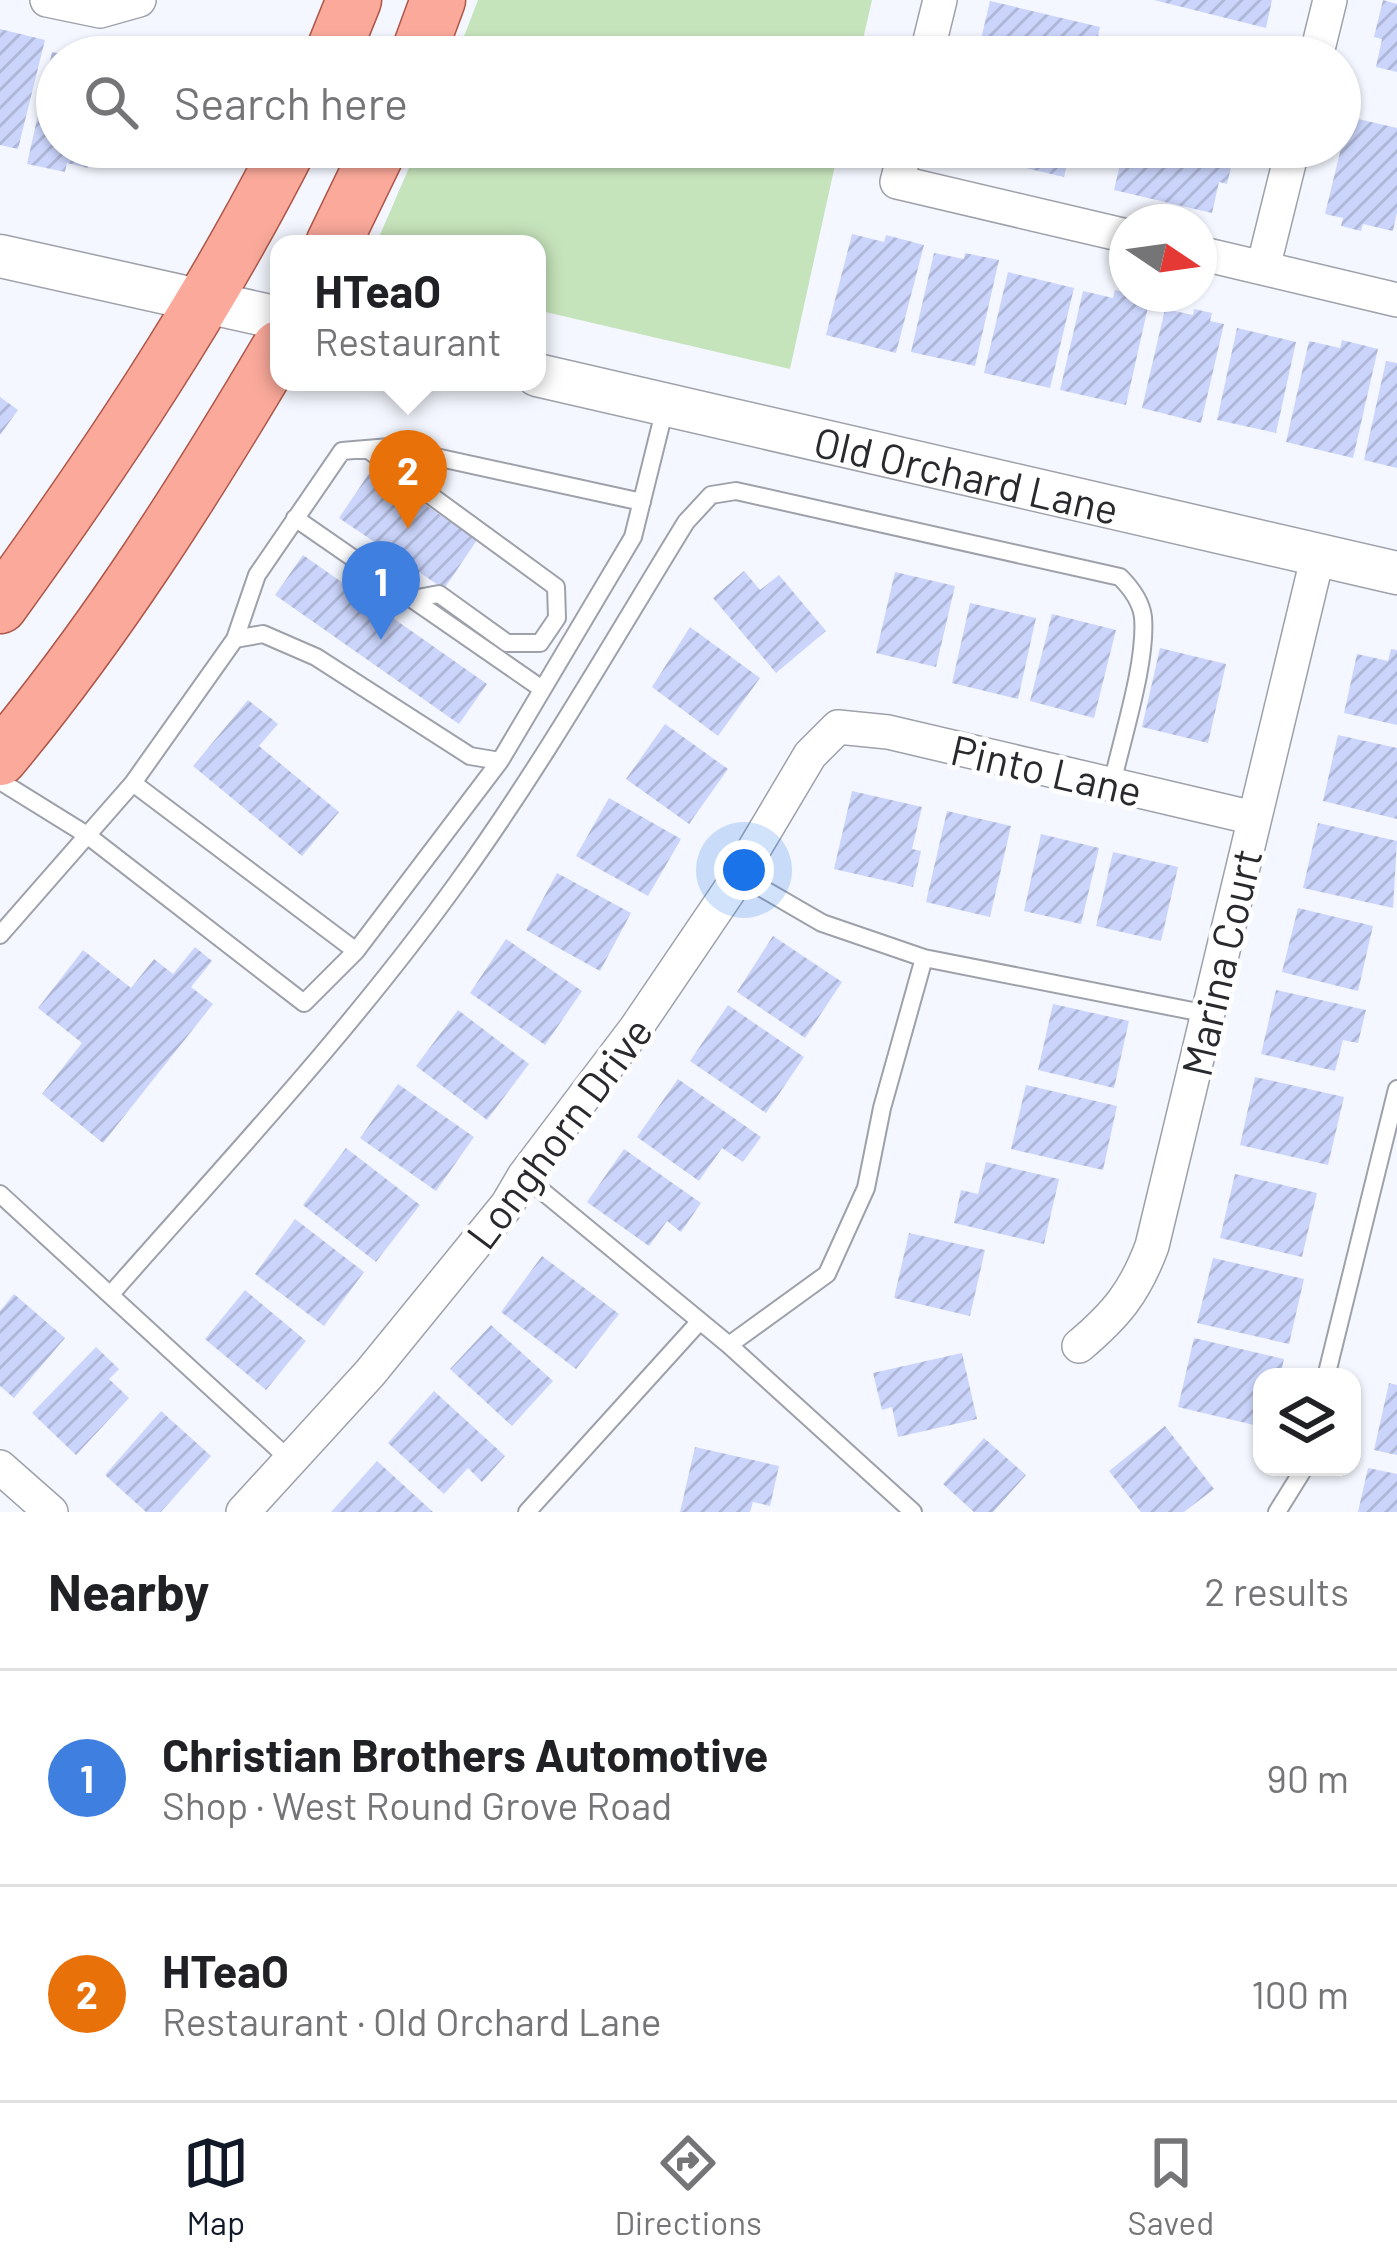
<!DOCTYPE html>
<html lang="en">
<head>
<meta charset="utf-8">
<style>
  body { margin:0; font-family:Barlow,sans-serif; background:#f6f6f6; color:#202124 }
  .controls { position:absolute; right:36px; bottom:36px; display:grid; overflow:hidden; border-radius:24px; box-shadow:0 3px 9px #0004 }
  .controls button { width:108px; height:108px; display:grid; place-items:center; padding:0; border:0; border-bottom:3px solid #e0e0e0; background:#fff; color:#202124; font:60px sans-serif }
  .compass { position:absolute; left:1109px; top:204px; width:108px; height:108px; border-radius:50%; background:#fff; box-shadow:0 3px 9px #0004; rotate:103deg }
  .you { position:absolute; left:744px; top:870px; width:42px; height:42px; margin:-30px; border:9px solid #fff; border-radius:50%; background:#1a73e8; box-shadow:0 0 0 18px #1a73e833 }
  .badge { display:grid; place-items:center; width:78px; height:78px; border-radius:50%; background:#111827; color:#fff; font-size:39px; font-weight:700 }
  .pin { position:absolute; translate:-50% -99px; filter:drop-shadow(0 3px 6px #0008) }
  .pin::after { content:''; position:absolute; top:63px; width:42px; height:36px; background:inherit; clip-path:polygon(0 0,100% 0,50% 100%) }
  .popup { position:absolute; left:270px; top:235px; width:276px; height:156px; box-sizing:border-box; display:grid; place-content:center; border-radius:24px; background:#fff; filter:drop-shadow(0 3px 9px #0005); font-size:39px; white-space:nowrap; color:#757577 }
  .popup b { font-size:45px; color:#202124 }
  .popup::after { content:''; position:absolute; left:50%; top:100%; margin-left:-24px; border:24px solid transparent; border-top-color:#fff }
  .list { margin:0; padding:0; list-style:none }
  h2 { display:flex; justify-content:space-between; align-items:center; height:156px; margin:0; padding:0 48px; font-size:51px }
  h2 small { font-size:39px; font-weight:400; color:#757577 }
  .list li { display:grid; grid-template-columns:78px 1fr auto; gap:36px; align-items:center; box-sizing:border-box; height:216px; padding:0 48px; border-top:3px solid #e0e0e0 }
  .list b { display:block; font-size:45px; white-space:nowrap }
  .list p { margin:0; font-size:39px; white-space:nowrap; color:#757577 }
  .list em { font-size:39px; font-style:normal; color:#757577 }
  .icon { flex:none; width:66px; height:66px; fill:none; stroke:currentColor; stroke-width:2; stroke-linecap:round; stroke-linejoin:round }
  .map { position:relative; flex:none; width:1397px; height:1512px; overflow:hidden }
  .search { position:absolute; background:#fff; box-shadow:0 3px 9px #0004; left:36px; right:36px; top:36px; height:132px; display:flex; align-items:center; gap:30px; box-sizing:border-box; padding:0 42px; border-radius:66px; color:#757577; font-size:45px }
  .sheet { height:588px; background:#fff }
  nav { display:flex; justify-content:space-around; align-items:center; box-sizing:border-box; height:168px; border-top:3px solid #e0e0e0; background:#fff; font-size:33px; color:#757577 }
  nav a { display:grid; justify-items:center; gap:6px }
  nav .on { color:#111827 }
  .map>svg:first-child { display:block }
  .grass { fill:#c6e4bc }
  .building { fill:url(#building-hatch) }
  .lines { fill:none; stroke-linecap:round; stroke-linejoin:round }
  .service-casing { stroke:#9ea1aa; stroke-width:20 }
  .minor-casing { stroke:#9ea1aa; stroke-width:36 }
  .tertiary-casing { stroke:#9ea1aa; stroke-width:45 }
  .primary-casing { stroke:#ae5748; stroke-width:57 }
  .service { stroke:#fff; stroke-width:16 }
  .minor { stroke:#fff; stroke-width:33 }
  .tertiary { stroke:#fff; stroke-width:42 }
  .primary { stroke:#faa99a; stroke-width:54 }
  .labels { text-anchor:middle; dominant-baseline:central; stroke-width:10; stroke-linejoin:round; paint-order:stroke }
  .street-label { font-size:42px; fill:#292a2d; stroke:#fff }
</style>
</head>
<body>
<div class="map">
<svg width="1397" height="1512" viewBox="0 0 1397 1512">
  <defs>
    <pattern id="building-hatch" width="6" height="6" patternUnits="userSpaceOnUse" patternTransform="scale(3)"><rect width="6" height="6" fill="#cbd5fb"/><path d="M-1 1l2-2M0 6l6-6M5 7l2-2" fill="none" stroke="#aeb7d7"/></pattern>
  </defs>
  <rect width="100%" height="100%" fill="#f4f7ff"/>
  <path class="grass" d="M 478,0 L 872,0 L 859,57 L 456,57 Z
    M 418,147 L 839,147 L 790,369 L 537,310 L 537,244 L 376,244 Z"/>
  <path class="building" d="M 1154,0 L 1272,0 L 1266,28 Z
    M 1383,0 L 1397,4 L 1397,72 L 1376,67 L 1382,39 L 1374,37 Z
    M 990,1 L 1100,27 L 1093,57 L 987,57 L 990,41 L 981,39 Z
    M 0,29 L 45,40 L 18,149 L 0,145 Z
    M 1149,44 L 1201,55 L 1200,57 L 1147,57 Z
    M 52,52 L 68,55 L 57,57 L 57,147 L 93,147 L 88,168 L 67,163 L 65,172 L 27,164 Z
    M 1341,115 L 1397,128 L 1397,212 L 1393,231 L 1363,224 L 1361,231 L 1341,226 L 1343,218 L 1325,214 L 1342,144 Z
    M 962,147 L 1071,147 L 1064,177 L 961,153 Z
    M 1124,147 L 1228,147 L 1224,166 L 1231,167 L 1227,184 L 1219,182 L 1212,213 L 1114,190 Z
    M 852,234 L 884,242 L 886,235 L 924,245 L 896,353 L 826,335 Z
    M 934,253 L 964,259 L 965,253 L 999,260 L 975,366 L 911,352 Z
    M 1008,272 L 1074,288 L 1050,388 L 984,373 Z
    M 1115,290 L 1150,298 L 1126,405 L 1060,390 L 1083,291 L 1113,298 Z
    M 1165,309 L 1193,315 L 1194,309 L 1212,313 L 1210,321 L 1224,324 L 1201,423 L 1142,408 Z
    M 1237,328 L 1296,342 L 1276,433 L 1217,420 Z
    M 1342,340 L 1378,349 L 1353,458 L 1286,442 L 1309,341 L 1340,348 Z
    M 1386,361 L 1397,363 L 1397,468 L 1364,460 Z
    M 0,397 L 18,410 L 0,435 Z
    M 372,469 L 477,540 L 444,589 L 339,518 Z
    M 303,555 L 487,684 L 459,724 L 275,595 Z
    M 744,571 L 760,590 L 779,575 L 826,631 L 776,673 L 713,598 Z
    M 895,572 L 955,586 L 936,667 L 876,653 Z
    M 970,603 L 1036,618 L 1018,699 L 952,683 Z
    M 1052,614 L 1116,630 L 1094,718 L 1030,701 Z
    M 690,627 L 760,678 L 718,736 L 652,687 Z
    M 1160,648 L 1226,664 L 1208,743 L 1142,727 Z
    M 1391,649 L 1397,650 L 1397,725 L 1344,713 L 1357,654 L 1388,661 Z
    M 248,700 L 278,724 L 259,746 L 339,812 L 302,856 L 193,766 Z
    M 665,724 L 728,769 L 689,824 L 626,779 Z
    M 1338,735 L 1397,748 L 1397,819 L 1323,801 Z
    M 852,791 L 922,807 L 912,849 L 921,851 L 913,887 L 834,869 Z
    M 609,798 L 681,839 L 648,896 L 576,856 Z
    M 947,811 L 1011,826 L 990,917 L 926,902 Z
    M 1318,823 L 1397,841 L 1393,908 L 1303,888 Z
    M 1041,834 L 1099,848 L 1081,924 L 1024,911 Z
    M 1113,852 L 1178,867 L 1161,941 L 1096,926 Z
    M 557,873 L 631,913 L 600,971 L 526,930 Z
    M 1298,908 L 1373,926 L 1358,991 L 1282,972 Z
    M 773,936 L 842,982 L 805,1038 L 737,992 Z
    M 506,939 L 582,991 L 545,1045 L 470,993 Z
    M 195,947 L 212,961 L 191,987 L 213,1004 L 103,1143 L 42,1094 L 82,1043 L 38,1008 L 83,950 L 131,988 L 154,959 L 173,974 Z
    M 1276,990 L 1366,1010 L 1358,1043 L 1343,1040 L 1335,1071 L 1261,1054 Z
    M 1053,1004 L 1129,1021 L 1114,1088 L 1038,1070 Z
    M 728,1005 L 804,1057 L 766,1113 L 690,1061 Z
    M 458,1010 L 529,1064 L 487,1120 L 416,1066 Z
    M 1255,1077 L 1344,1097 L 1328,1165 L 1240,1145 Z
    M 678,1079 L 761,1137 L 743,1162 L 722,1148 L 699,1181 L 637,1137 Z
    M 398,1084 L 474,1137 L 436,1191 L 360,1138 Z
    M 1026,1085 L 1117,1106 L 1103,1170 L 1011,1149 Z
    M 346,1148 L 420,1205 L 376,1262 L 303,1205 Z
    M 624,1149 L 701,1203 L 681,1232 L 667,1221 L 649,1246 L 587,1202 Z
    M 986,1162 L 1059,1179 L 1044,1244 L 954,1223 L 961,1190 L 978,1194 Z
    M 1235,1174 L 1317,1193 L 1302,1257 L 1220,1238 Z
    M 295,1219 L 364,1272 L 324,1326 L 255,1274 Z
    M 909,1233 L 985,1250 L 970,1316 L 894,1298 Z
    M 542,1256 L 619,1314 L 576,1369 L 501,1312 Z
    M 1213,1258 L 1304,1279 L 1289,1344 L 1197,1323 Z
    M 245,1290 L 306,1341 L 266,1390 L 205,1339 Z
    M 14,1294 L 65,1338 L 14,1398 L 0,1386 L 0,1311 Z
    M 491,1325 L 553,1381 L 512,1426 L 450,1369 Z
    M 1194,1338 L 1284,1359 L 1280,1377 L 1262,1377 L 1254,1425 L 1178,1407 Z
    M 96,1347 L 119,1369 L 109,1379 L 129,1398 L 76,1455 L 32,1413 Z
    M 962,1353 L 977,1419 L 898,1437 L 892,1407 L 882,1410 L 873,1373 Z
    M 1389,1383 L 1397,1385 L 1397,1455 L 1374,1450 Z
    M 434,1391 L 505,1456 L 482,1482 L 468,1468 L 444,1494 L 388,1443 Z
    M 161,1411 L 211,1456 L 161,1512 L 146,1512 L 105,1475 Z
    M 1165,1426 L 1214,1489 L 1184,1512 L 1141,1512 L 1109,1471 Z
    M 984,1438 L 1026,1475 L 993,1512 L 974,1512 L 943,1484 Z
    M 695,1447 L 779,1466 L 770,1506 L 753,1502 L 750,1512 L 680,1512 Z
    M 377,1461 L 433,1512 L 331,1512 Z
    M 1368,1468 L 1397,1474 L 1397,1512 L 1358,1512 Z"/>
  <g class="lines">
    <g class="service-casing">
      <path id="service" d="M 367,449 L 556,587 L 557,618 L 540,643 L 507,643 L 439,594 L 412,599
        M 295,518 L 542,689
        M 235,639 L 257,575 L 342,451 L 390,447 L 642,502
        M 500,761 L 470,756 L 316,657 L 263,634 L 235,639 L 133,783 L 356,951 L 500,761 L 633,537 L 666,404
        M 0,781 L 87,835 L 304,1003 L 356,951
        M 739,875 L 822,923 L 924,958
        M 0,935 L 133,783
        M 524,1176 L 729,1345 L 913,1512
        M 0,1194 L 290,1460
        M 111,1294 C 229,1160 352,1029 457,883 C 541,767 611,644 686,522 L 711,495 L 736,491 L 1120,577 C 1131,588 1141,601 1143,617 C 1147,662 1122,738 1112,784
        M 729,1345 L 827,1274 L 866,1188 L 882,1108 L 924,958 L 1208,1014
        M 1326,1377 L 1397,1089
        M 527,1512 L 700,1321
        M 1277,1512 L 1305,1467"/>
    </g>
    <g class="minor-casing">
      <path id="minor" d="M 47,0 L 100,11 L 139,0
        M 926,57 L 940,0
        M 1316,57 L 1330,0
        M 906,147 L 897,182 L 1127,236
        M 1199,253 L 1397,300
        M 1263,268 L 1293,147
        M 1079,1346 C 1116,1315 1135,1292 1152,1246 L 1318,555
        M 0,1467 L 51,1512
        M 243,1512 L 370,1373 L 507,1205 L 524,1176 L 636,1028 L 731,888 L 810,755 L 838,727 L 888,732 L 1254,818"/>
    </g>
    <g class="tertiary-casing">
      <g id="tertiary">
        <path d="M 0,256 L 279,318"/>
        <path id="s1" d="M 537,375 L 1397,573"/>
      </g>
    </g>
    <g class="primary-casing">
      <path id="primary" d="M 331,57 L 354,0
        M 417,57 L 438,0
        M 333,244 L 380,147
        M 0,606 C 107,458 206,310 289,147
        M 0,758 C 106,631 195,490 279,348"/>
    </g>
    <use href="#service" class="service"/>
    <use href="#minor" class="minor"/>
    <use href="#tertiary" class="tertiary"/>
    <use href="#primary" class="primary"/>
  </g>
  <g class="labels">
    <g class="street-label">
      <text stroke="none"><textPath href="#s1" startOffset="441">Old Orchard Lane</textPath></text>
      <text transform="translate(1047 769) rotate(13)">Pinto Lane</text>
      <text transform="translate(1220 962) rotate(-77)">Marina Court</text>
      <text transform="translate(558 1132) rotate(-53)">Longhorn Drive</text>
    </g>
  </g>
</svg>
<div class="controls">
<button><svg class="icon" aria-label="layers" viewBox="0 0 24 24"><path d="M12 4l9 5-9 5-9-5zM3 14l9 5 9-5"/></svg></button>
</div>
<svg class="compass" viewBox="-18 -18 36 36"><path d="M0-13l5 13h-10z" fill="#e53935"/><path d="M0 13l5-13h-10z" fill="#757577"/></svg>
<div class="you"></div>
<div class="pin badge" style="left:381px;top:640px;background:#3f7fe0">1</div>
<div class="pin badge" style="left:408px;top:529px;background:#e8710a">2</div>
<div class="popup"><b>HTeaO</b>Restaurant</div>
<div class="search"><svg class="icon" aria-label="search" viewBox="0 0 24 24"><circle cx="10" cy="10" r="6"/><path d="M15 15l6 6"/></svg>Search here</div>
</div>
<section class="sheet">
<h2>Nearby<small>2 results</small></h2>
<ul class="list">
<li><span class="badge" style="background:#3f7fe0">1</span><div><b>Christian Brothers Automotive</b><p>Shop · West Round Grove Road</p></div><em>90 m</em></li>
<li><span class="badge" style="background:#e8710a">2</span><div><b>HTeaO</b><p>Restaurant · Old Orchard Lane</p></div><em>100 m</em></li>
</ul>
</section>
<nav>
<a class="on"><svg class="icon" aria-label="map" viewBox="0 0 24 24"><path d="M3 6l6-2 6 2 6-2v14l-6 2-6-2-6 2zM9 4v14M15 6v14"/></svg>Map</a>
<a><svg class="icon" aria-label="directions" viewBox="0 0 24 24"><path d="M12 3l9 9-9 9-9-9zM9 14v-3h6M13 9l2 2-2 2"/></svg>Directions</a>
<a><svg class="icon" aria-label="saved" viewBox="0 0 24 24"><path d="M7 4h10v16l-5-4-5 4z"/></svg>Saved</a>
</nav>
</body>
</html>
